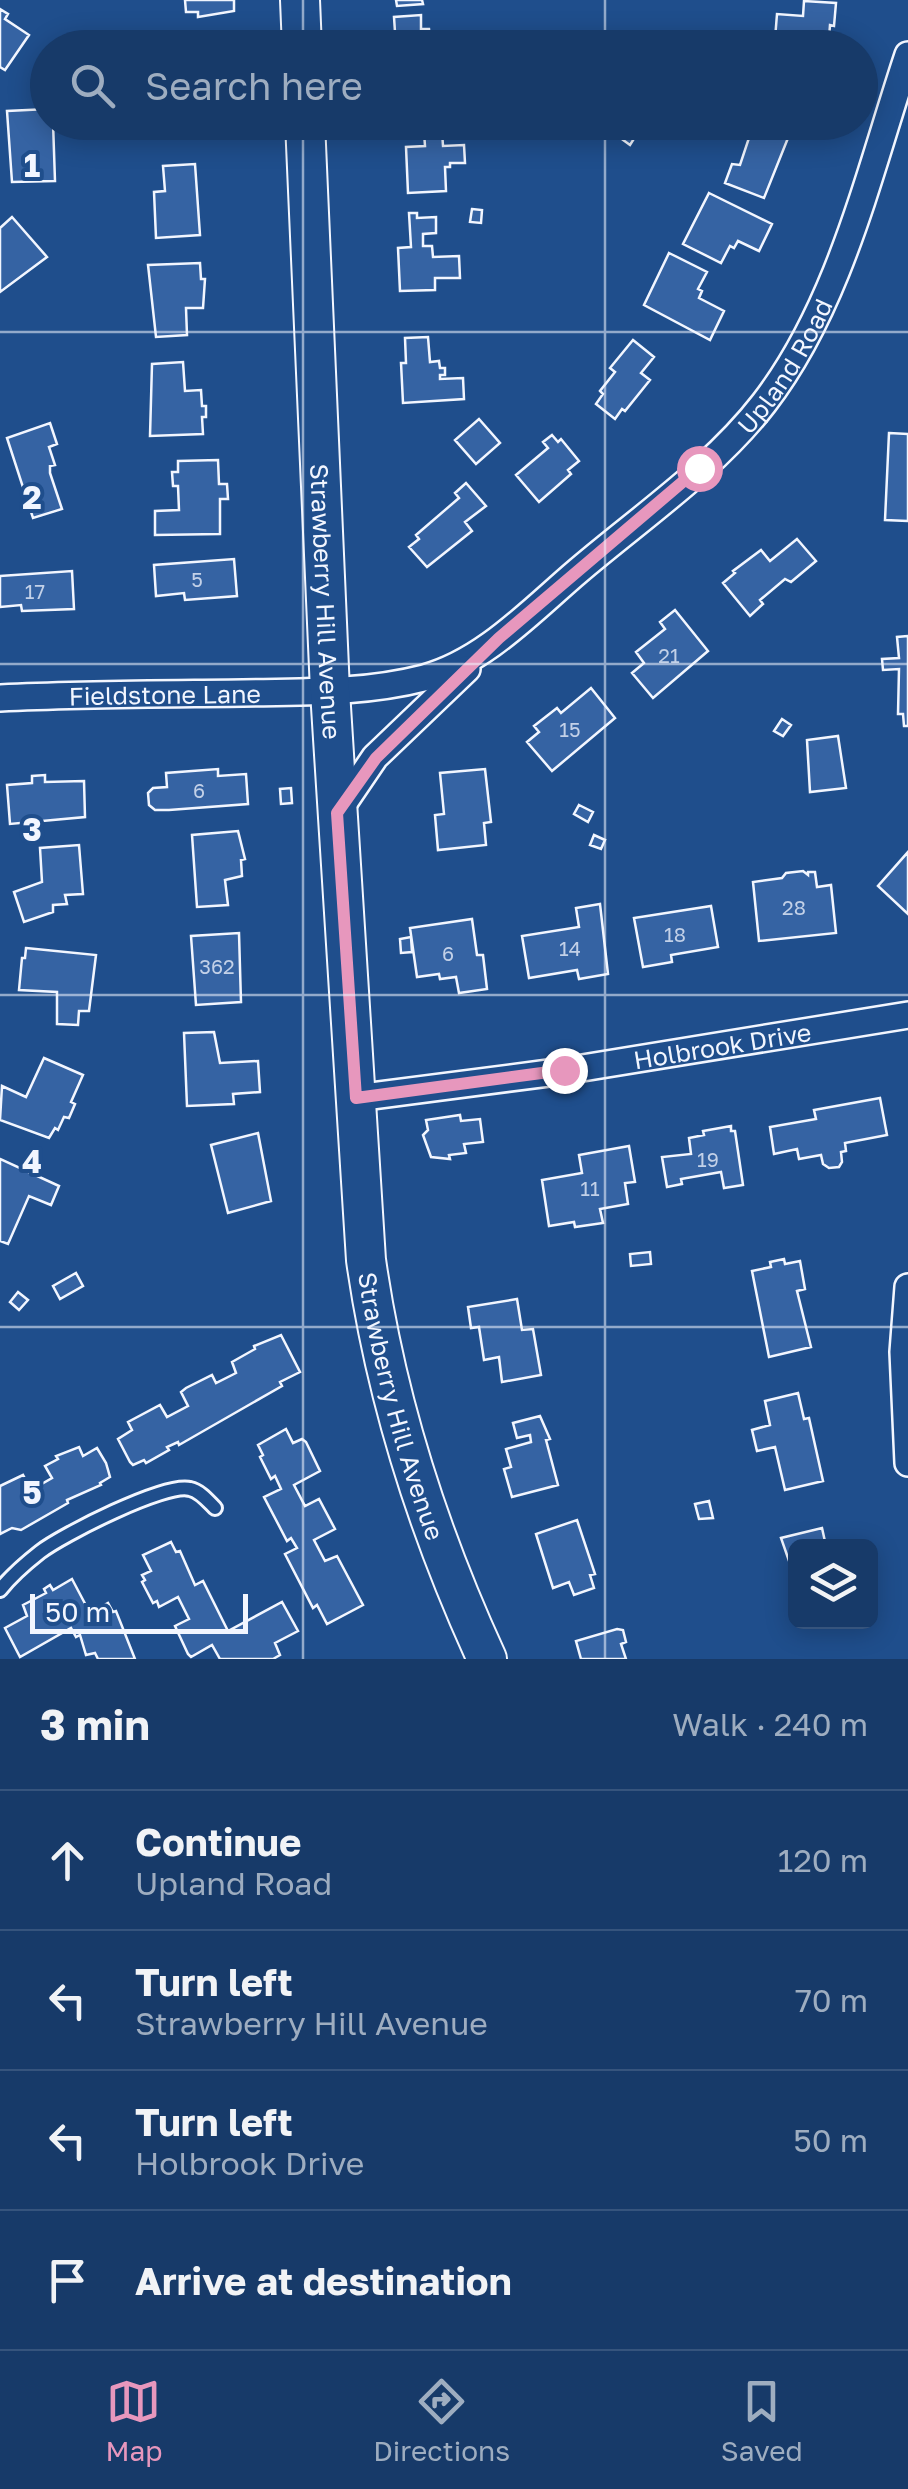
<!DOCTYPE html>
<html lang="en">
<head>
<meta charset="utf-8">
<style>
  body { margin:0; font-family:"Golos Text",sans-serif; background:#244571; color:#f1f3f6 }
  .controls { position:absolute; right:30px; bottom:30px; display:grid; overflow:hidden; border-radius:15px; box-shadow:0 5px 25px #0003 }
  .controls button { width:90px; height:90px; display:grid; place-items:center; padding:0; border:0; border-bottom:2px solid #36547d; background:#173a69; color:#f1f3f6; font:50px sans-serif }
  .scale { position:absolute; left:30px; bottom:25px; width:218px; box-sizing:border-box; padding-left:10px; border:5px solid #f2f6ff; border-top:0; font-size:28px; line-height:35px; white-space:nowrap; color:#f2f6ff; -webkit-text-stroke:8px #1f4e8c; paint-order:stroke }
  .stop { position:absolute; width:30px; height:30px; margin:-22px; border:8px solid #e797bd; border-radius:50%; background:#fff }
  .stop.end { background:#e797bd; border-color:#fff; box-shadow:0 2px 10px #0008 }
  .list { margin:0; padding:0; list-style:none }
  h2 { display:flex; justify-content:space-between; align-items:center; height:130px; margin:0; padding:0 40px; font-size:42px }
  h2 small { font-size:32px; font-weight:400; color:#9eadc0 }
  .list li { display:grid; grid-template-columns:65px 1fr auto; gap:30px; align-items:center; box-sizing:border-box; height:140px; padding:0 40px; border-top:2px solid #36547d }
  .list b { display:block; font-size:38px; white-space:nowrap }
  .list p { margin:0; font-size:32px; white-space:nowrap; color:#9eadc0 }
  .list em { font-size:32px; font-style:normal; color:#9eadc0 }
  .icon { flex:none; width:55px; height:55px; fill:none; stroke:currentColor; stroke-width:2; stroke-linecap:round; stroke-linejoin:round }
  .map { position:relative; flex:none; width:908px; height:1659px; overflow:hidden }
  .search { position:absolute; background:#173a69; box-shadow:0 5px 25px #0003; left:30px; right:30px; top:30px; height:110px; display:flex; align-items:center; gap:25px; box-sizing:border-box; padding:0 35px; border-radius:55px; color:#9eadc0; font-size:38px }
  .sheet { height:690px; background:#173a69 }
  nav { display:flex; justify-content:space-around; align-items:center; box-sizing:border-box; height:140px; border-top:2px solid #36547d; background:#173a69; font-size:28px; color:#9eadc0 }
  nav a { display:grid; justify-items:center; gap:5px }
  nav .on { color:#e797bd }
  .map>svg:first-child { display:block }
  .building { fill:#3563a3; stroke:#f2f6ff; stroke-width:2.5 }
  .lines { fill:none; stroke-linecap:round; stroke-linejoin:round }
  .service-casing { stroke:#f2f6ff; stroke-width:18 }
  .minor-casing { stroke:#f2f6ff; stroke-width:30 }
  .secondary-casing { stroke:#f2f6ff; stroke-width:42 }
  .service { stroke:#1f4e8c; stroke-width:12 }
  .minor { stroke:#1f4e8c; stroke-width:25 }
  .secondary { stroke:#1f4e8c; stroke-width:38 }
  .route { stroke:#e797bd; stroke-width:12 }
  .grid { fill:none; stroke:#f2f6ff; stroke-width:2.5; stroke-opacity:0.55 }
  .labels { text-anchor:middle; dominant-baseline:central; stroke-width:8; stroke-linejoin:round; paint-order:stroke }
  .number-label { font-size:20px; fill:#c3d1e8 }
  .street-label { font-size:25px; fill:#f2f6ff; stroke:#1f4e8c }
  .grid-label { font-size:32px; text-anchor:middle; font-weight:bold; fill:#f2f6ff; stroke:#1f4e8c; stroke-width:8; stroke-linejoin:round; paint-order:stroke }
</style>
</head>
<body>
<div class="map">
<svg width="908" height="1659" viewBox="0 0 908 1659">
  <rect width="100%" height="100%" fill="#1f4e8c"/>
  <path class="building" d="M 185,0 L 234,0 L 234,11 L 198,17 L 198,12 L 186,12 Z
    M 396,0 L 422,0 L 423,4 L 397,6 Z
    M 804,1 L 836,3 L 834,26 L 830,25 L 829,38 L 839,39 L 838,48 L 790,48 L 790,40 L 775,39 L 777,14 L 803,16 Z
    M 0,9 L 8,14 L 5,19 L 29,35 L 5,70 L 0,67 Z
    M 421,15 L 421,29 L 429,29 L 430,40 L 423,40 L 424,48 L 385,45 L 384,37 L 395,32 L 394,17 Z
    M 48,109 L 48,122 L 53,122 L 55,181 L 12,182 L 7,111 Z
    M 147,122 L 195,122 L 196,134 L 147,136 Z
    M 749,122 L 780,122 L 776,134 L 788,138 L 764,198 L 725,183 L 732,164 L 740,165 L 750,135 L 745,133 Z
    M 626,127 L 637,134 L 630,145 L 619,137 Z
    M 442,131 L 443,146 L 464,145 L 465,163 L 450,163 L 450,167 L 445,167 L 446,191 L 408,193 L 406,147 L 425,146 L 424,132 Z
    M 195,164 L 200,235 L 156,238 L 154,192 L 165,191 L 163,166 Z
    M 709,193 L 772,224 L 759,251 L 738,241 L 734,248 L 730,246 L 721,263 L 683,244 Z
    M 472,209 L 482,210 L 481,223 L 470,222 Z
    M 409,213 L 417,213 L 417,218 L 436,217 L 436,233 L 423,234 L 423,246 L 432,246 L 433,257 L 459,256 L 460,278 L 435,278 L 435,290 L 400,291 L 398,248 L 411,247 Z
    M 12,217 L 47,257 L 0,292 L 0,228 Z
    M 669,253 L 707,272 L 698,289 L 702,291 L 699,298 L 724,311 L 710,340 L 644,305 Z
    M 200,263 L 201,279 L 205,279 L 203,308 L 186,308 L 187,335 L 156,337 L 148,265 Z
    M 428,337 L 430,362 L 439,361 L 440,368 L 445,368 L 445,375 L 440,375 L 440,379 L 463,378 L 464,399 L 403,403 L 401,363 L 406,363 L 405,338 Z
    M 633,340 L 654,357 L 641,373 L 650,380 L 625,411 L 622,409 L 615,419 L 596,404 L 603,394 L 600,391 L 615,372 L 610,368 Z
    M 183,362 L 185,391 L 201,390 L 202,406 L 206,406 L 206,417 L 202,417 L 203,434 L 150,436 L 152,364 Z
    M 479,419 L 500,443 L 476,464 L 455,440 Z
    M 50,423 L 57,444 L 49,447 L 55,465 L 50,466 L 50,473 L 62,509 L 33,518 L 7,438 Z
    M 889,433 L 908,434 L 908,521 L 885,520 Z
    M 552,435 L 558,442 L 561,439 L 579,461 L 568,470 L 571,474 L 539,502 L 516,475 L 548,448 L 543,442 Z
    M 218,460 L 219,484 L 227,484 L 228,499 L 220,499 L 220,534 L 155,535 L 155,511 L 179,510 L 178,486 L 173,486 L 172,472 L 178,472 L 178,461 Z
    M 466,483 L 486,506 L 465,522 L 472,531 L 427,567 L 409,547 L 419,539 L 416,535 L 459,498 L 455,493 Z
    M 797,539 L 816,561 L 791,582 L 785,579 L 760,600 L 763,604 L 750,616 L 723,583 L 735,573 L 733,571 L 761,550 L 770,561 Z
    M 234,559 L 237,596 L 185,600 L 184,593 L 156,596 L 154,565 Z
    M 72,571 L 74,609 L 22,611 L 21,605 L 0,607 L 0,576 Z
    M 675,610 L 708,651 L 653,698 L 632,673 L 644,663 L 636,652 L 665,629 L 660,622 Z
    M 908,636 L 908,726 L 904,726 L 903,714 L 898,714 L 899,669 L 883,670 L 882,659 L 899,658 L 897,637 Z
    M 591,688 L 615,718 L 552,771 L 527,742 L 539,732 L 534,726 L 557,708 L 561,713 Z
    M 782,719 L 791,725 L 783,736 L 774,731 Z
    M 838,736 L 846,788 L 810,792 L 807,740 Z
    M 218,769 L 218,776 L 246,774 L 248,804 L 169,810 L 155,810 L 149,805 L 148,793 L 153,788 L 167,787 L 166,773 Z
    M 485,769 L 491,822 L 484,823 L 486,845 L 438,850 L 435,815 L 444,814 L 440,773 Z
    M 45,775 L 45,782 L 84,781 L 85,817 L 10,824 L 7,785 L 32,783 L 32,776 Z
    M 291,788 L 292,803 L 281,804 L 280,789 Z
    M 579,805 L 593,812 L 588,822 L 574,814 Z
    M 238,831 L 245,859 L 241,860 L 242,876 L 225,880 L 228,905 L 197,907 L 192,835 Z
    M 594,835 L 605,840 L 601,849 L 590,845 Z
    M 79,845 L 83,894 L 65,895 L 67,904 L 53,905 L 53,912 L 24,922 L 14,892 L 42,882 L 40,848 Z
    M 908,852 L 908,914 L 878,886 Z
    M 803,871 L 808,875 L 808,872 L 815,872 L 817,887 L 831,885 L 836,933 L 759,941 L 753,882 L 782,878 L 786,873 Z
    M 600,904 L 608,974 L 579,979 L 577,970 L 529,978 L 522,936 L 579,927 L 576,908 Z
    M 711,906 L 718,947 L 671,955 L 672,962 L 643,967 L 634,918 Z
    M 472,919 L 477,955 L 483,955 L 487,989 L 459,993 L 456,977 L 440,979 L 439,974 L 417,977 L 410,928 Z
    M 239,933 L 241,1002 L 196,1005 L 191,936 Z
    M 411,937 L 412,952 L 401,953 L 400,939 Z
    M 26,948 L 96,955 L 89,1011 L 79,1011 L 78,1025 L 57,1024 L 57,992 L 19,990 L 22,958 L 25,958 Z
    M 214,1032 L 220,1063 L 258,1061 L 260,1092 L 233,1094 L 234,1104 L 187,1106 L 184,1033 Z
    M 44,1058 L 83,1075 L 71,1102 L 75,1104 L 69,1118 L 64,1117 L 58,1130 L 55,1128 L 49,1138 L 0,1120 L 2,1086 L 26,1097 Z
    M 880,1098 L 887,1135 L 845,1143 L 846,1151 L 841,1152 L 842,1162 L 839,1167 L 829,1168 L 823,1164 L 821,1155 L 799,1159 L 797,1149 L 774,1154 L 770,1127 L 816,1119 L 814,1110 Z
    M 460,1115 L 461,1121 L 480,1119 L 483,1142 L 464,1144 L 466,1153 L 449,1155 L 450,1159 L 431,1157 L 423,1135 L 428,1130 L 426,1120 Z
    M 731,1126 L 731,1131 L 735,1131 L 743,1185 L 724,1188 L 721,1172 L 681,1179 L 682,1184 L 667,1187 L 662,1157 L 691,1154 L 689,1138 L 704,1135 L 703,1131 Z
    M 258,1133 L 271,1201 L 228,1213 L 211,1145 Z
    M 629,1146 L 635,1182 L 625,1183 L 628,1204 L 600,1209 L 603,1223 L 575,1227 L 574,1222 L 549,1226 L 542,1180 L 582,1173 L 579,1155 Z
    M 0,1159 L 59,1186 L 51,1205 L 29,1196 L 8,1244 L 0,1241 Z
    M 650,1252 L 651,1264 L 631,1266 L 630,1254 Z
    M 784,1259 L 785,1264 L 800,1261 L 805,1289 L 797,1291 L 811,1347 L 769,1357 L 752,1271 L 771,1267 L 770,1262 Z
    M 76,1273 L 83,1286 L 60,1299 L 53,1286 Z
    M 18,1292 L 28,1300 L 19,1310 L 10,1302 Z
    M 517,1299 L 522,1330 L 533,1329 L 541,1375 L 502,1382 L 499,1357 L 484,1360 L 479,1327 L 471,1328 L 468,1307 Z
    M 281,1335 L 300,1372 L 280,1382 L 282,1386 L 179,1445 L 178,1442 L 167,1447 L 169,1450 L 146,1463 L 144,1460 L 133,1465 L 130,1462 L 118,1439 L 132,1430 L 128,1422 L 160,1405 L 167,1417 L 188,1406 L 181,1392 L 186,1388 L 212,1375 L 216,1383 L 236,1373 L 232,1362 L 255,1349 L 254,1346 Z
    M 798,1393 L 804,1419 L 809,1418 L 823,1481 L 785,1490 L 775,1447 L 757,1451 L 752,1430 L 770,1425 L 765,1401 Z
    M 540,1416 L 550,1439 L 546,1440 L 558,1485 L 512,1497 L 504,1469 L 511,1467 L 506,1449 L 531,1442 L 530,1435 L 517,1438 L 513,1423 Z
    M 286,1429 L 293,1443 L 302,1439 L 306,1442 L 320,1471 L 294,1485 L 305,1506 L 319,1499 L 335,1529 L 314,1540 L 325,1561 L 337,1556 L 363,1605 L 327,1624 L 317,1605 L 313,1608 L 285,1554 L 297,1548 L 291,1538 L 287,1541 L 264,1497 L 281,1489 L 275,1476 L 271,1479 L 260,1457 L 263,1455 L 258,1445 Z
    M 79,1447 L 83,1456 L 97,1448 L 106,1463 L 110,1477 L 100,1483 L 101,1485 L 67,1500 L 68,1503 L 21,1530 L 12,1528 L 0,1534 L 0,1486 L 23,1475 L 31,1490 L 52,1478 L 45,1466 L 58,1459 L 56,1456 Z
    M 709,1501 L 713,1518 L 699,1519 L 695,1504 Z
    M 577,1520 L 595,1574 L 590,1575 L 594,1588 L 574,1595 L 569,1582 L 553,1588 L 536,1534 Z
    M 822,1528 L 826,1546 L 796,1546 L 796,1581 L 781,1538 Z
    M 171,1542 L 176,1552 L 180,1551 L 195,1585 L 203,1581 L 228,1631 L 282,1602 L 298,1631 L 275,1643 L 280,1655 L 273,1659 L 220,1659 L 212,1645 L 191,1657 L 188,1654 L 175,1626 L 189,1619 L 178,1597 L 159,1607 L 157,1601 L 153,1603 L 142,1582 L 145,1580 L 142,1575 L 151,1571 L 143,1555 Z
    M 72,1579 L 90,1613 L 108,1603 L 113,1612 L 116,1611 L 135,1659 L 98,1659 L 95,1653 L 86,1655 L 80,1635 L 76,1637 L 71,1628 L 20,1657 L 5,1628 L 27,1616 L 23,1605 L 46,1593 L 44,1589 L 50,1585 L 53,1590 Z
    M 617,1629 L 623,1630 L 626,1642 L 621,1644 L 626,1659 L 581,1659 L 576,1641 Z"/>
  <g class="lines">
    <g class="service-casing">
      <path id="service" d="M 0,1590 C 11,1576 26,1563 40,1552 C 62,1535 166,1482 190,1489 C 200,1491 208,1501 215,1508"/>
    </g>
    <g class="minor-casing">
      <g id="minor">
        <path id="s1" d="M 0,698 C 81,694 161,694 243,693 C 302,692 366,693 424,678 C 484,662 532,610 578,571 C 640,518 714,468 764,403 C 840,304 869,172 908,55"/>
        <path d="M 337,813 L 375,757 L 467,669"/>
        <path id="s2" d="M 356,1098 L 564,1071 L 908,1015"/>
        <path d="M 908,1287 L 903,1352 L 908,1463"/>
      </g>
    </g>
    <g class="secondary-casing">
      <g id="secondary">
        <path d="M 300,0 L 302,48"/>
        <path id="s3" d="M 305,122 L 330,691 L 366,1260 C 386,1400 428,1531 487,1659"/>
      </g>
    </g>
    <use href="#service" class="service"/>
    <use href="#minor" class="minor"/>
    <use href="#secondary" class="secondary"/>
  </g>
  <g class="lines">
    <path class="route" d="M 564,1070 L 356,1098 L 337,813 L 376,758 L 499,638 L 699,468"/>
  </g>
  <path class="grid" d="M 303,0 L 303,48M 605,0 L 605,48M 303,122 L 303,1659M 605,122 L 605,1659M 0,332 L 908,332M 0,664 L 908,664M 0,995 L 908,995M 0,1327 L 908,1327"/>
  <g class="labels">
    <g class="number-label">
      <text x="197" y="579">5</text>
      <text x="35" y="591">17</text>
      <text x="669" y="655">21</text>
      <text x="570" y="729">15</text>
      <text x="199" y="790">6</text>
      <text x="794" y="907">28</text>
      <text x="675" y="934">18</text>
      <text x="570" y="948">14</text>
      <text x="448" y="953">6</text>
      <text x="217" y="966">362</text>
      <text x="708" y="1159">19</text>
      <text x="590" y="1188">11</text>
    </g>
    <g class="street-label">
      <text stroke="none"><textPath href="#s1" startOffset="908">Upland Road</textPath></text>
      <text stroke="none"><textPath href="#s3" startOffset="480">Strawberry Hill Avenue</textPath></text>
      <text stroke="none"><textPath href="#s1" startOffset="165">Fieldstone Lane</textPath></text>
      <text stroke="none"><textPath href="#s2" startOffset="370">Holbrook Drive</textPath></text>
      <text stroke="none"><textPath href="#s3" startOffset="1290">Strawberry Hill Avenue</textPath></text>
    </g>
  </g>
  <g class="grid-label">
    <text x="32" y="177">1</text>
    <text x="32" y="509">2</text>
    <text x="32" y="841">3</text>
    <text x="32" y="1173">4</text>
    <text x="32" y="1504">5</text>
  </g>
</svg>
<div class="controls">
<button><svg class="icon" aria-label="layers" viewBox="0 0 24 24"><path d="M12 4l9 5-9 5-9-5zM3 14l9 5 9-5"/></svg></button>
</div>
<div class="scale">50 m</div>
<div class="stop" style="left:699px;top:468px"></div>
<div class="stop end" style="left:564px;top:1070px"></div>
<div class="search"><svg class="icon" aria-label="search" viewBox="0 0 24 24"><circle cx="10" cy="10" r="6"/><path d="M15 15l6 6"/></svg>Search here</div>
</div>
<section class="sheet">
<h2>3 min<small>Walk · 240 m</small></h2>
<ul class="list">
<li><svg class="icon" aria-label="ahead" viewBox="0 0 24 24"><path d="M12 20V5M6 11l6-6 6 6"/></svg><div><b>Continue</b><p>Upland Road</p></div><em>120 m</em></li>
<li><svg class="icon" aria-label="left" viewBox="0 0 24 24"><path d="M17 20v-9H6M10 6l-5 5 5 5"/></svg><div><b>Turn left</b><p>Strawberry Hill Avenue</p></div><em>70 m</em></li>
<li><svg class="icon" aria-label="left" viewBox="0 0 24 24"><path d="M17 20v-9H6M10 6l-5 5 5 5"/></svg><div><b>Turn left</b><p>Holbrook Drive</p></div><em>50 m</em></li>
<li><svg class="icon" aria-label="arrive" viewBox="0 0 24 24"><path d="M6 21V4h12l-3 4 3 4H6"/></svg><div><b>Arrive at destination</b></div></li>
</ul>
</section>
<nav>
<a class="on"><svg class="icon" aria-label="map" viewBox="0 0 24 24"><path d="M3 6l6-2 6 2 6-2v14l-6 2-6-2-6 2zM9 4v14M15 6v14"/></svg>Map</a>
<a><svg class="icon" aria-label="directions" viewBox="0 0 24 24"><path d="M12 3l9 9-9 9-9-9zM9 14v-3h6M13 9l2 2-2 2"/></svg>Directions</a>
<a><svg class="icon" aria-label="saved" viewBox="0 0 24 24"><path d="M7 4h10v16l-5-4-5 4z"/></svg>Saved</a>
</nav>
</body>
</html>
